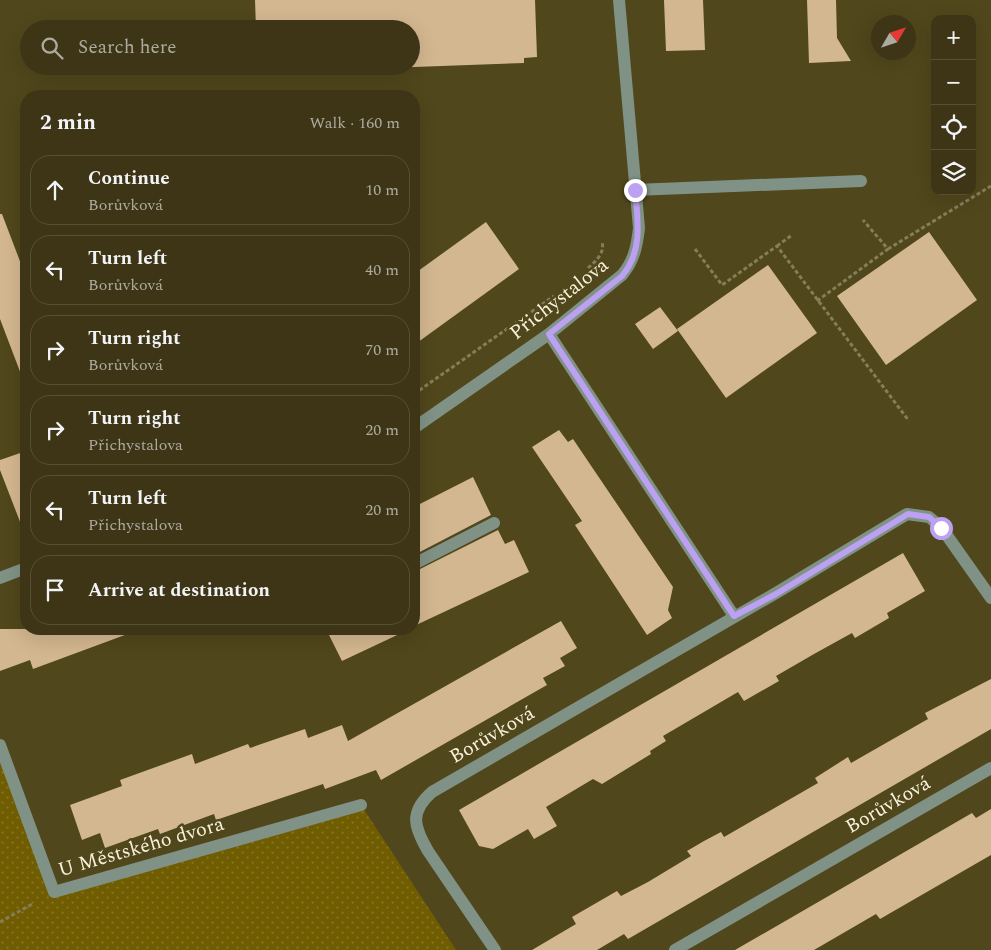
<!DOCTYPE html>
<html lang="en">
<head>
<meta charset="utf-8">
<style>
  body { margin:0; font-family:Spectral,serif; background:#484022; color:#f1f3f6 }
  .controls { position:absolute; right:15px; top:15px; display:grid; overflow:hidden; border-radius:10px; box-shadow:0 5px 20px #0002 }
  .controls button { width:45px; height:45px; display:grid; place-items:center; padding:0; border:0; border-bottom:1px solid #565034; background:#3d3515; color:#f1f3f6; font:25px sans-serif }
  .compass { position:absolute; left:871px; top:15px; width:45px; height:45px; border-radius:50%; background:#3d3515; box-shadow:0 5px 20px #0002; rotate:51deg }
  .stop { position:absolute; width:15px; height:15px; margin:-11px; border:4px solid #bca0f2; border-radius:50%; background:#fff }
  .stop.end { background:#bca0f2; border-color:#fff; box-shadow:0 1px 5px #0008 }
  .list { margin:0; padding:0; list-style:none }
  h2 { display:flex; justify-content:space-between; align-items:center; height:65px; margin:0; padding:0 20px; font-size:21px }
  h2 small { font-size:16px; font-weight:400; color:#adaba0 }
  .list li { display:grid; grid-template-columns:32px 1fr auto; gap:15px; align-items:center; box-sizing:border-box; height:70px; margin:0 10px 10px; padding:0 10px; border:1px solid #565034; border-radius:20px }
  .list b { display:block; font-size:19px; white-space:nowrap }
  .list p { margin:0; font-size:16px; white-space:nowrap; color:#adaba0 }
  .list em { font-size:16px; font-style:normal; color:#adaba0 }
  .icon { flex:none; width:28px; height:28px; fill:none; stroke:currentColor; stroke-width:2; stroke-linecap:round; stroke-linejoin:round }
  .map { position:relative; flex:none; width:991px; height:950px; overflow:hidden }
  .search { position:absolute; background:#3d3515; box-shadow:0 5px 20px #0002; left:20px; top:20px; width:400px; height:55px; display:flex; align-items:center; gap:12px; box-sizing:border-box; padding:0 18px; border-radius:28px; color:#adaba0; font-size:19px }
  .panel { position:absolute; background:#3d3515; box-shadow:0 5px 20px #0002; left:20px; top:90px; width:400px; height:545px; border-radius:20px }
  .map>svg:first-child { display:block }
  .grass { fill:url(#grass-dots) }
  .building { fill:#d3b790 }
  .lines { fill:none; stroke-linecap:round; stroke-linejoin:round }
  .path { stroke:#867d59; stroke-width:3; stroke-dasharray:4 2.5; stroke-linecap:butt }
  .minor { stroke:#809286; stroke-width:12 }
  .route { stroke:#bca0f2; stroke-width:6 }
  .labels { text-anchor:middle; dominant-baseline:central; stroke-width:5; stroke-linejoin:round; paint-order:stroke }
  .street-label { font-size:20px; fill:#f8f2db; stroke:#51471c }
</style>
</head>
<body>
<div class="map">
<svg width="991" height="950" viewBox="0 0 991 950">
  <defs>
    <pattern id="grass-dots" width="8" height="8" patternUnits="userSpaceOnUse" patternTransform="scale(1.25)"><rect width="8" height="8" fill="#705d01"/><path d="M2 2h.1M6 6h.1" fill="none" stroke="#857525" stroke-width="1.8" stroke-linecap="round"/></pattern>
  </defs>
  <rect width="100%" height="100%" fill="#51471c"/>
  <path class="grass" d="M 0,745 L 54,891 L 361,805 L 456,950 L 0,950 Z"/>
  <path class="building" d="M 255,0 L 535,0 L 537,57 L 524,58 L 524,63 L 360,69 L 360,66 L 411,66 L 411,29 L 358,29 L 358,27 L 256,29 Z
    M 664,0 L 703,0 L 705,50 L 666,51 Z
    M 807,0 L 836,0 L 837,38 L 851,61 L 809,63 Z
    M 0,214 L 2,214 L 26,277 L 26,382 L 24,382 L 0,319 Z
    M 486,222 L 519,269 L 414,345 L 414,274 Z
    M 929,232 L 977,300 L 886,365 L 837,296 Z
    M 768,265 L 817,333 L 726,398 L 677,329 Z
    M 660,307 L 678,331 L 653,349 L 635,324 Z
    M 559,430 L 568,442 L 573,439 L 673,587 L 668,610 L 672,618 L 647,635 L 575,525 L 582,521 L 532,447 Z
    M 26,451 L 26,532 L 24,532 L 0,470 L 0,460 Z
    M 473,477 L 491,515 L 414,555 L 414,507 Z
    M 498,530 L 505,544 L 514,540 L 529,572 L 414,626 L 414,572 Z
    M 903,553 L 925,591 L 887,613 L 889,618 L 855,638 L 852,633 L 814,654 L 776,676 L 779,681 L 744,701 L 738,692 L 663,736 L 666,741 L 650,751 L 651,754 L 602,784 L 593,779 L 546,807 L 557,826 L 534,839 L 528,829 L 493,849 L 479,846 L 459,810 Z
    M 561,621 L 577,648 L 560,658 L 565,666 L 543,678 L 547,685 L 381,780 L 376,770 L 325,789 L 323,784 L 216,820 L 214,814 L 160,834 L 158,829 L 105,848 L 100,833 L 82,840 L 70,805 L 122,786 L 120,780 L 192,754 L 195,764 L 248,744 L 250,748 L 305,729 L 308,738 L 342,725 L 348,741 Z
    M 0,629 L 133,629 L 133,632 L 33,669 L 30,660 L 0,671 Z
    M 326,629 L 410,629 L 342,661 Z
    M 991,679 L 991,729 L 628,939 L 624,934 L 597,950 L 532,950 L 576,924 L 572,917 L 617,891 L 621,896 L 648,882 L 691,856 L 687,851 L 704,841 L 721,832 L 724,837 L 818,783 L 815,778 L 848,757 L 851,763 L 928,719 L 925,713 Z
    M 991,809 L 991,855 L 880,919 L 876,914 L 814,950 L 735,950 L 972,813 L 976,818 Z"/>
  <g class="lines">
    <path class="path" d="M 777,246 L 792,235
      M 695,249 L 722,285 L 777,246 L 909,421
      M 888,249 L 991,186
      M 588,268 C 596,261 605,253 602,242
      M 817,301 L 888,249 L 863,220
      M 414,394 L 554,296
      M 0,922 L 34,903"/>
    <path class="minor" d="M 635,190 L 861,181
      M 549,334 L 734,616
      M 414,428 L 549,334 L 622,275 C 634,261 637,246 639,228 L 619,0
      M 414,564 L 494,523
      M 0,578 L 26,568
      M 0,745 L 54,892 L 361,805
      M 495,950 L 428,851 C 414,827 409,812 432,792 L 776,593 L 907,514 L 929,517 L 941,527 L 991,598
      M 675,950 L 991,768"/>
  </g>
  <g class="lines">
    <path class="route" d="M 635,190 C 638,221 643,251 622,276 L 549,334 L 734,616 L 776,594 L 908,514 L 929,517 L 941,528"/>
  </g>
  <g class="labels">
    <g class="street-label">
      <text transform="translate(559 299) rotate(-38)">Přichystalova</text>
      <text transform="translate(492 735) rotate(-30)">Borůvková</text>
      <text transform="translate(888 805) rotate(-30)">Borůvková</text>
      <text transform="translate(141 847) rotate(-16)">U Městského dvora</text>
    </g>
  </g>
</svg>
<div class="controls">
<button>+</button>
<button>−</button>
<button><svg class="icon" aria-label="locate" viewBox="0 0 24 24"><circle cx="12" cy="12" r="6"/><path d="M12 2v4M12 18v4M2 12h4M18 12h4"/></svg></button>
<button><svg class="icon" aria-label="layers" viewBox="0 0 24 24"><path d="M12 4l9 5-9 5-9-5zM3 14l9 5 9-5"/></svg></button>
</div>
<svg class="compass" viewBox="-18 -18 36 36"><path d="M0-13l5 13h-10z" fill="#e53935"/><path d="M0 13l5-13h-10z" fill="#adaba0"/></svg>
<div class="stop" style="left:941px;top:528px"></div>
<div class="stop end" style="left:635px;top:190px"></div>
<div class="search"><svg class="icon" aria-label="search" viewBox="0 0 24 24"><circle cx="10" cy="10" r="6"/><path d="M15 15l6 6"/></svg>Search here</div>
<section class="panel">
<h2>2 min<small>Walk · 160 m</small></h2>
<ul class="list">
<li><svg class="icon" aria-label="ahead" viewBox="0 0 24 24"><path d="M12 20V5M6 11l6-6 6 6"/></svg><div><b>Continue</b><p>Borůvková</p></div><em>10 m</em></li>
<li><svg class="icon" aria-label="left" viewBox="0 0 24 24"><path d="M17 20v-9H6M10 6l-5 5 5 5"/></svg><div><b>Turn left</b><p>Borůvková</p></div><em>40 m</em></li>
<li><svg class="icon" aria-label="right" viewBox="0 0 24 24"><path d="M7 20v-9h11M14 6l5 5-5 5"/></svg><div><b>Turn right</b><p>Borůvková</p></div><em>70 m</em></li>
<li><svg class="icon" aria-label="right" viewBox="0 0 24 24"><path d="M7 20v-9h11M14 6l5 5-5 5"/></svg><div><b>Turn right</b><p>Přichystalova</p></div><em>20 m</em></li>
<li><svg class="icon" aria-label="left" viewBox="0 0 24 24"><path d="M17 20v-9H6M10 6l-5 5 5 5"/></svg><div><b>Turn left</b><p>Přichystalova</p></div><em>20 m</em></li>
<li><svg class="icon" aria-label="arrive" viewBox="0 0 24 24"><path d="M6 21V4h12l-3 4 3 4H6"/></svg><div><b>Arrive at destination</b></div></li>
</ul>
</section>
</div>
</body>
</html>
